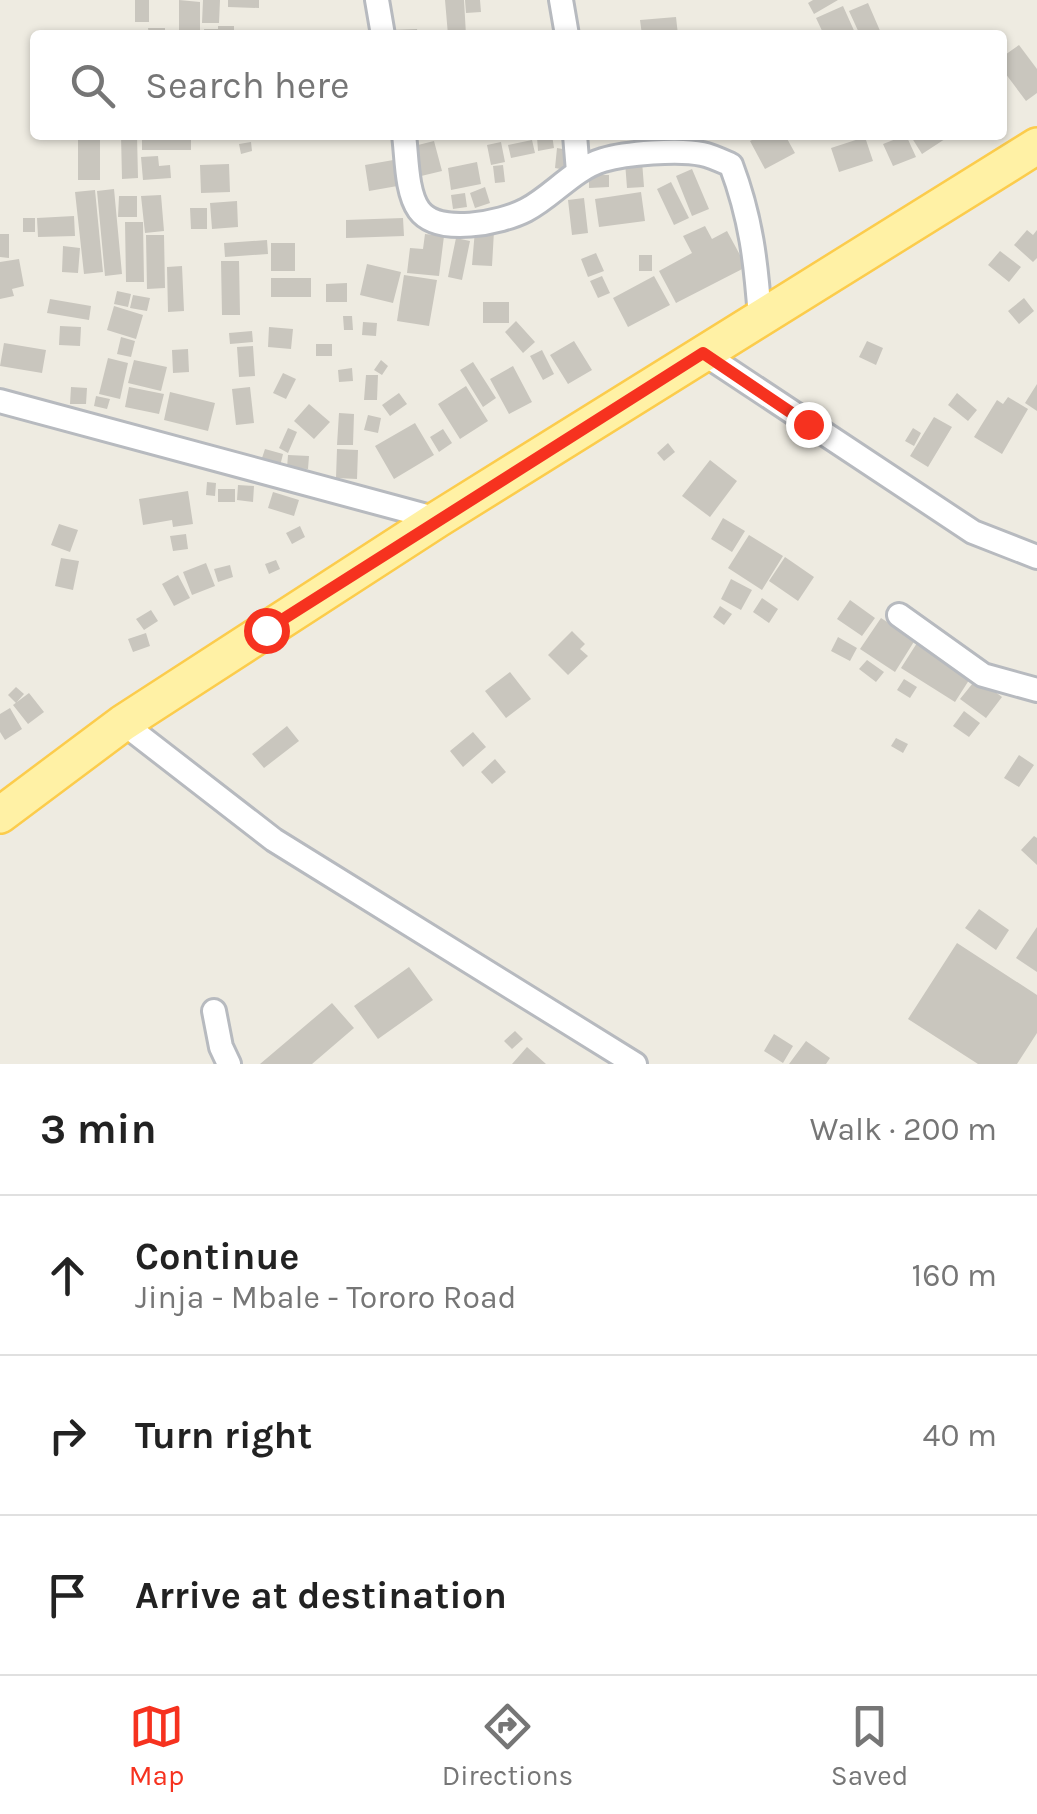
<!DOCTYPE html>
<html lang="en">
<head>
<meta charset="utf-8">
<style>
  body { margin:0; font-family:Karla,sans-serif; background:#f2f2f2; color:#222 }
  .stop { position:absolute; width:30px; height:30px; margin:-22px; border:8px solid #f6321f; border-radius:50%; background:#fff }
  .stop.end { background:#f6321f; border-color:#fff; box-shadow:0 2px 10px #0008 }
  .list { margin:0; padding:0; list-style:none }
  h2 { display:flex; justify-content:space-between; align-items:center; height:130px; margin:0; padding:0 40px; font-size:42px }
  h2 small { font-size:32px; font-weight:400; color:#767676 }
  .list li { display:grid; grid-template-columns:65px 1fr auto; gap:30px; align-items:center; box-sizing:border-box; height:160px; padding:0 40px; border-top:2px solid #e0e0e0 }
  .list b { display:block; font-size:38px; white-space:nowrap }
  .list p { margin:0; font-size:32px; white-space:nowrap; color:#767676 }
  .list em { font-size:32px; font-style:normal; color:#767676 }
  .icon { flex:none; width:55px; height:55px; fill:none; stroke:currentColor; stroke-width:2; stroke-linecap:round; stroke-linejoin:round }
  .map { position:relative; flex:none; width:1037px; height:1064px; overflow:hidden }
  .search { position:absolute; background:#fff; box-shadow:0 2px 8px #0004; left:30px; right:30px; top:30px; height:110px; display:flex; align-items:center; gap:25px; box-sizing:border-box; padding:0 35px; border-radius:10px; color:#767676; font-size:38px }
  .sheet { height:610px; background:#fff }
  nav { display:flex; justify-content:space-around; align-items:center; box-sizing:border-box; height:140px; border-top:2px solid #e0e0e0; background:#fff; font-size:28px; color:#767676 }
  nav a { display:grid; justify-items:center; gap:5px }
  nav .on { color:#f6321f }
  .map>svg:first-child { display:block }
  .building { fill:#c9c6be }
  .lines { fill:none; stroke-linecap:round; stroke-linejoin:round }
  .minor-casing { stroke:#b7babf; stroke-width:28 }
  .primary-casing { stroke:#fccc4c; stroke-width:40 }
  .minor { stroke:#fff; stroke-width:22 }
  .primary { stroke:#fff1a5; stroke-width:35 }
  .route { stroke:#f6321f; stroke-width:12 }
</style>
</head>
<body>
<div class="map">
<svg width="1037" height="1064" viewBox="0 0 1037 1064">
  <rect width="100%" height="100%" fill="#eeebe1"/>
  <path class="building" d="M 135,0 L 149,0 L 149,22 L 135,22 Z
    M 179,0 L 200,2 L 200,35 L 179,35 Z
    M 203,0 L 220,0 L 219,23 L 202,23 Z
    M 228,0 L 259,0 L 259,8 L 228,7 Z
    M 445,0 L 464,0 L 466,35 L 448,35 Z
    M 465,0 L 480,0 L 481,12 L 466,13 Z
    M 813,0 L 838,0 L 814,14 L 808,3 Z
    M 868,3 L 881,33 L 877,35 L 860,35 L 849,11 Z
    M 843,6 L 856,35 L 824,35 L 816,18 Z
    M 676,17 L 678,35 L 642,35 L 640,20 Z
    M 218,26 L 234,26 L 234,35 L 205,35 L 204,29 L 218,29 Z
    M 148,28 L 165,28 L 165,35 L 149,35 Z
    M 417,29 L 418,35 L 390,35 L 390,30 Z
    M 1019,45 L 1037,69 L 1037,93 L 1026,101 L 1002,69 L 1002,57 Z
    M 78,135 L 100,135 L 100,180 L 78,180 Z
    M 121,135 L 137,135 L 138,178 L 122,179 Z
    M 142,135 L 191,135 L 191,150 L 142,150 Z
    M 552,135 L 554,148 L 538,151 L 537,137 Z
    M 762,135 L 785,135 L 795,153 L 765,169 L 750,141 Z
    M 906,135 L 916,157 L 893,166 L 883,144 Z
    M 910,135 L 946,135 L 948,137 L 922,154 Z
    M 865,137 L 873,161 L 839,172 L 831,148 Z
    M 532,140 L 535,153 L 511,158 L 508,145 Z
    M 434,141 L 442,171 L 417,177 L 410,147 Z
    M 251,142 L 252,151 L 241,154 L 239,144 Z
    M 501,142 L 505,162 L 491,165 L 487,145 Z
    M 557,148 L 574,151 L 571,171 L 555,168 Z
    M 158,156 L 159,166 L 170,165 L 171,178 L 143,180 L 141,157 Z
    M 399,159 L 403,185 L 369,191 L 365,165 Z
    M 642,161 L 644,187 L 627,188 L 625,162 Z
    M 477,162 L 481,184 L 451,190 L 448,168 Z
    M 229,164 L 230,192 L 201,193 L 200,165 Z
    M 503,165 L 505,182 L 495,183 L 493,166 Z
    M 692,169 L 709,209 L 692,216 L 676,176 Z
    M 589,175 L 609,175 L 609,187 L 589,188 Z
    M 671,182 L 689,218 L 674,225 L 657,189 Z
    M 485,187 L 490,203 L 475,208 L 470,193 Z
    M 114,189 L 122,274 L 105,276 L 97,191 Z
    M 95,190 L 103,272 L 84,274 L 75,192 Z
    M 641,192 L 645,221 L 599,227 L 595,199 Z
    M 465,193 L 467,207 L 453,209 L 451,195 Z
    M 161,195 L 164,231 L 145,233 L 141,196 Z
    M 119,196 L 137,196 L 137,217 L 118,217 Z
    M 584,198 L 588,233 L 572,235 L 568,200 Z
    M 237,201 L 238,227 L 212,229 L 210,203 Z
    M 190,208 L 207,208 L 207,229 L 191,229 Z
    M 74,216 L 75,236 L 38,237 L 37,218 Z
    M 23,218 L 35,218 L 35,232 L 23,232 Z
    M 403,218 L 404,236 L 346,238 L 346,220 Z
    M 125,222 L 143,222 L 144,282 L 126,282 Z
    M 705,226 L 712,239 L 727,231 L 740,255 L 746,252 L 752,264 L 676,303 L 659,271 L 692,253 L 683,236 Z
    M 475,230 L 494,231 L 492,266 L 472,265 Z
    M 1027,230 L 1033,235 L 1037,230 L 1037,258 L 1033,262 L 1014,245 Z
    M 0,234 L 9,234 L 9,258 L 0,257 Z
    M 425,234 L 444,236 L 439,276 L 407,273 L 410,248 L 423,249 Z
    M 146,235 L 164,235 L 165,288 L 147,289 Z
    M 456,238 L 470,241 L 462,280 L 448,277 Z
    M 267,240 L 268,254 L 225,257 L 224,243 Z
    M 271,243 L 295,243 L 295,271 L 271,271 Z
    M 63,246 L 80,248 L 78,273 L 62,272 Z
    M 1000,251 L 1021,267 L 1009,282 L 988,265 Z
    M 596,253 L 604,271 L 588,277 L 581,259 Z
    M 639,255 L 652,255 L 652,271 L 639,271 Z
    M 19,259 L 24,286 L 12,289 L 14,296 L 0,299 L 0,262 Z
    M 221,261 L 239,261 L 240,315 L 222,315 Z
    M 367,264 L 401,272 L 393,303 L 360,295 Z
    M 182,266 L 184,311 L 168,312 L 167,267 Z
    M 404,275 L 437,280 L 429,326 L 397,321 Z
    M 602,276 L 610,293 L 598,298 L 590,281 Z
    M 654,276 L 670,305 L 628,327 L 613,298 Z
    M 271,278 L 311,278 L 311,297 L 271,297 Z
    M 347,283 L 347,302 L 326,302 L 326,284 Z
    M 117,291 L 131,294 L 128,307 L 114,304 Z
    M 133,295 L 150,298 L 147,311 L 130,308 Z
    M 1024,298 L 1034,311 L 1019,324 L 1008,311 Z
    M 50,299 L 91,306 L 89,320 L 47,313 Z
    M 483,302 L 509,302 L 509,323 L 483,323 Z
    M 114,306 L 143,315 L 136,339 L 107,330 Z
    M 343,316 L 352,316 L 353,330 L 344,330 Z
    M 516,321 L 535,342 L 523,353 L 505,332 Z
    M 363,322 L 377,323 L 376,336 L 362,335 Z
    M 60,326 L 81,327 L 80,346 L 59,345 Z
    M 269,327 L 293,329 L 291,349 L 268,347 Z
    M 252,331 L 253,342 L 230,344 L 229,333 Z
    M 121,337 L 135,341 L 131,357 L 117,354 Z
    M 574,341 L 592,370 L 568,384 L 550,355 Z
    M 867,341 L 883,348 L 876,365 L 859,357 Z
    M 4,343 L 46,350 L 42,373 L 0,366 Z
    M 316,344 L 332,344 L 332,356 L 316,356 Z
    M 253,346 L 255,376 L 239,377 L 237,347 Z
    M 188,349 L 189,372 L 173,373 L 172,350 Z
    M 542,350 L 554,374 L 543,380 L 530,356 Z
    M 108,358 L 128,363 L 120,399 L 99,394 Z
    M 134,360 L 167,367 L 161,391 L 128,383 Z
    M 381,360 L 388,366 L 382,375 L 374,370 Z
    M 473,362 L 496,398 L 483,407 L 460,370 Z
    M 513,366 L 532,402 L 509,414 L 490,379 Z
    M 352,368 L 353,381 L 339,382 L 338,370 Z
    M 283,373 L 296,379 L 286,399 L 273,393 Z
    M 366,375 L 378,375 L 377,400 L 364,400 Z
    M 1037,384 L 1037,411 L 1025,403 Z
    M 466,386 L 488,421 L 460,439 L 438,404 Z
    M 71,387 L 87,388 L 86,404 L 70,404 Z
    M 129,387 L 164,394 L 159,414 L 125,407 Z
    M 250,387 L 254,423 L 236,425 L 232,389 Z
    M 170,392 L 215,403 L 208,431 L 164,420 Z
    M 399,393 L 407,404 L 390,416 L 382,405 Z
    M 957,393 L 977,410 L 968,421 L 948,405 Z
    M 96,396 L 110,399 L 107,409 L 94,406 Z
    M 1008,397 L 1028,409 L 1002,454 L 974,437 L 997,400 L 1003,404 Z
    M 309,404 L 330,422 L 314,439 L 294,421 Z
    M 339,413 L 354,414 L 353,445 L 337,445 Z
    M 368,415 L 381,418 L 378,433 L 364,430 Z
    M 934,417 L 952,427 L 928,467 L 910,456 Z
    M 415,423 L 434,455 L 394,479 L 375,446 Z
    M 288,428 L 297,432 L 288,453 L 279,448 Z
    M 913,428 L 921,433 L 914,446 L 905,441 Z
    M 443,429 L 452,443 L 439,452 L 430,437 Z
    M 668,443 L 675,452 L 664,461 L 657,453 Z
    M 265,449 L 283,454 L 280,466 L 261,461 Z
    M 337,449 L 358,450 L 357,479 L 336,478 Z
    M 288,455 L 309,456 L 308,469 L 287,468 Z
    M 710,460 L 737,481 L 710,517 L 682,496 Z
    M 207,482 L 216,483 L 215,496 L 206,495 Z
    M 238,485 L 254,486 L 253,502 L 237,500 Z
    M 218,489 L 235,489 L 235,502 L 218,502 Z
    M 188,491 L 193,524 L 173,527 L 172,520 L 143,525 L 139,499 Z
    M 273,492 L 299,500 L 294,516 L 268,508 Z
    M 723,518 L 745,531 L 732,552 L 711,539 Z
    M 59,524 L 78,530 L 70,552 L 51,545 Z
    M 300,526 L 305,537 L 292,544 L 286,533 Z
    M 186,534 L 188,549 L 173,551 L 170,536 Z
    M 749,535 L 783,556 L 762,590 L 728,568 Z
    M 785,557 L 814,577 L 798,601 L 769,581 Z
    M 61,558 L 79,561 L 73,590 L 55,586 Z
    M 276,560 L 280,569 L 269,574 L 265,564 Z
    M 206,563 L 215,586 L 192,595 L 183,572 Z
    M 230,565 L 233,577 L 218,582 L 214,569 Z
    M 178,575 L 190,598 L 174,606 L 162,584 Z
    M 731,579 L 752,590 L 741,610 L 721,599 Z
    M 762,598 L 778,609 L 769,623 L 753,612 Z
    M 850,600 L 875,618 L 862,636 L 837,619 Z
    M 720,606 L 732,614 L 724,625 L 713,617 Z
    M 151,610 L 158,621 L 144,630 L 136,619 Z
    M 881,618 L 915,640 L 895,672 L 860,649 Z
    M 572,631 L 585,644 L 580,649 L 588,656 L 568,675 L 548,655 Z
    M 146,633 L 150,646 L 133,652 L 128,639 Z
    M 838,637 L 857,648 L 850,661 L 831,651 Z
    M 917,643 L 971,677 L 955,702 L 901,668 Z
    M 867,660 L 884,672 L 876,682 L 859,669 Z
    M 510,672 L 531,699 L 506,718 L 485,691 Z
    M 977,678 L 1002,697 L 986,718 L 960,699 Z
    M 904,679 L 917,687 L 910,698 L 897,690 Z
    M 16,687 L 24,694 L 16,703 L 8,695 Z
    M 29,693 L 44,712 L 28,724 L 13,705 Z
    M 10,708 L 22,729 L 5,740 L 0,732 L 0,714 Z
    M 964,711 L 980,723 L 969,737 L 953,726 Z
    M 287,726 L 299,741 L 264,768 L 252,754 Z
    M 473,732 L 486,747 L 463,767 L 450,751 Z
    M 896,738 L 908,744 L 903,753 L 891,746 Z
    M 1019,755 L 1034,765 L 1019,787 L 1004,778 Z
    M 495,759 L 506,772 L 492,784 L 481,772 Z
    M 1034,836 L 1037,838 L 1037,865 L 1021,850 Z
    M 979,909 L 1009,930 L 996,950 L 965,928 Z
    M 1037,927 L 1037,972 L 1016,958 Z
    M 957,943 L 1037,995 L 1037,1033 L 1017,1064 L 978,1064 L 908,1019 Z
    M 409,967 L 433,1000 L 378,1039 L 354,1006 Z
    M 332,1003 L 354,1028 L 312,1064 L 260,1064 Z
    M 515,1031 L 523,1039 L 512,1049 L 504,1041 Z
    M 774,1034 L 793,1046 L 783,1063 L 764,1051 Z
    M 806,1041 L 830,1058 L 826,1064 L 789,1064 Z
    M 527,1047 L 546,1064 L 512,1064 Z"/>
  <g class="lines">
    <g class="minor-casing">
      <path id="minor" d="M 377,0 L 383,35
        M 561,0 L 567,35
        M 404,135 C 407,157 406,192 419,210 C 438,236 501,223 526,210 C 553,196 573,169 603,160 C 626,153 679,149 702,154 C 712,156 722,161 731,165 C 751,218 756,262 760,318
        M 575,135 L 578,172
        M 703,353 L 973,532 L 1037,557
        M 0,401 L 438,519
        M 899,615 L 983,675 L 1037,690
        M 123,723 L 274,840 L 635,1064
        M 214,1011 L 221,1047 L 229,1064"/>
    </g>
    <g class="primary-casing">
      <path id="primary" d="M 0,815 L 123,723 L 438,519 L 1037,146"/>
    </g>
    <use href="#minor" class="minor"/>
    <use href="#primary" class="primary"/>
  </g>
  <g class="lines">
    <path class="route" d="M 266,630 L 703,353 L 808,424"/>
  </g>
</svg>
<div class="stop" style="left:266px;top:630px"></div>
<div class="stop end" style="left:808px;top:424px"></div>
<div class="search"><svg class="icon" aria-label="search" viewBox="0 0 24 24"><circle cx="10" cy="10" r="6"/><path d="M15 15l6 6"/></svg>Search here</div>
</div>
<section class="sheet">
<h2>3 min<small>Walk · 200 m</small></h2>
<ul class="list">
<li><svg class="icon" aria-label="ahead" viewBox="0 0 24 24"><path d="M12 20V5M6 11l6-6 6 6"/></svg><div><b>Continue</b><p>Jinja - Mbale - Tororo Road</p></div><em>160 m</em></li>
<li><svg class="icon" aria-label="right" viewBox="0 0 24 24"><path d="M7 20v-9h11M14 6l5 5-5 5"/></svg><div><b>Turn right</b></div><em>40 m</em></li>
<li><svg class="icon" aria-label="arrive" viewBox="0 0 24 24"><path d="M6 21V4h12l-3 4 3 4H6"/></svg><div><b>Arrive at destination</b></div></li>
</ul>
</section>
<nav>
<a class="on"><svg class="icon" aria-label="map" viewBox="0 0 24 24"><path d="M3 6l6-2 6 2 6-2v14l-6 2-6-2-6 2zM9 4v14M15 6v14"/></svg>Map</a>
<a><svg class="icon" aria-label="directions" viewBox="0 0 24 24"><path d="M12 3l9 9-9 9-9-9zM9 14v-3h6M13 9l2 2-2 2"/></svg>Directions</a>
<a><svg class="icon" aria-label="saved" viewBox="0 0 24 24"><path d="M7 4h10v16l-5-4-5 4z"/></svg>Saved</a>
</nav>
</body>
</html>
